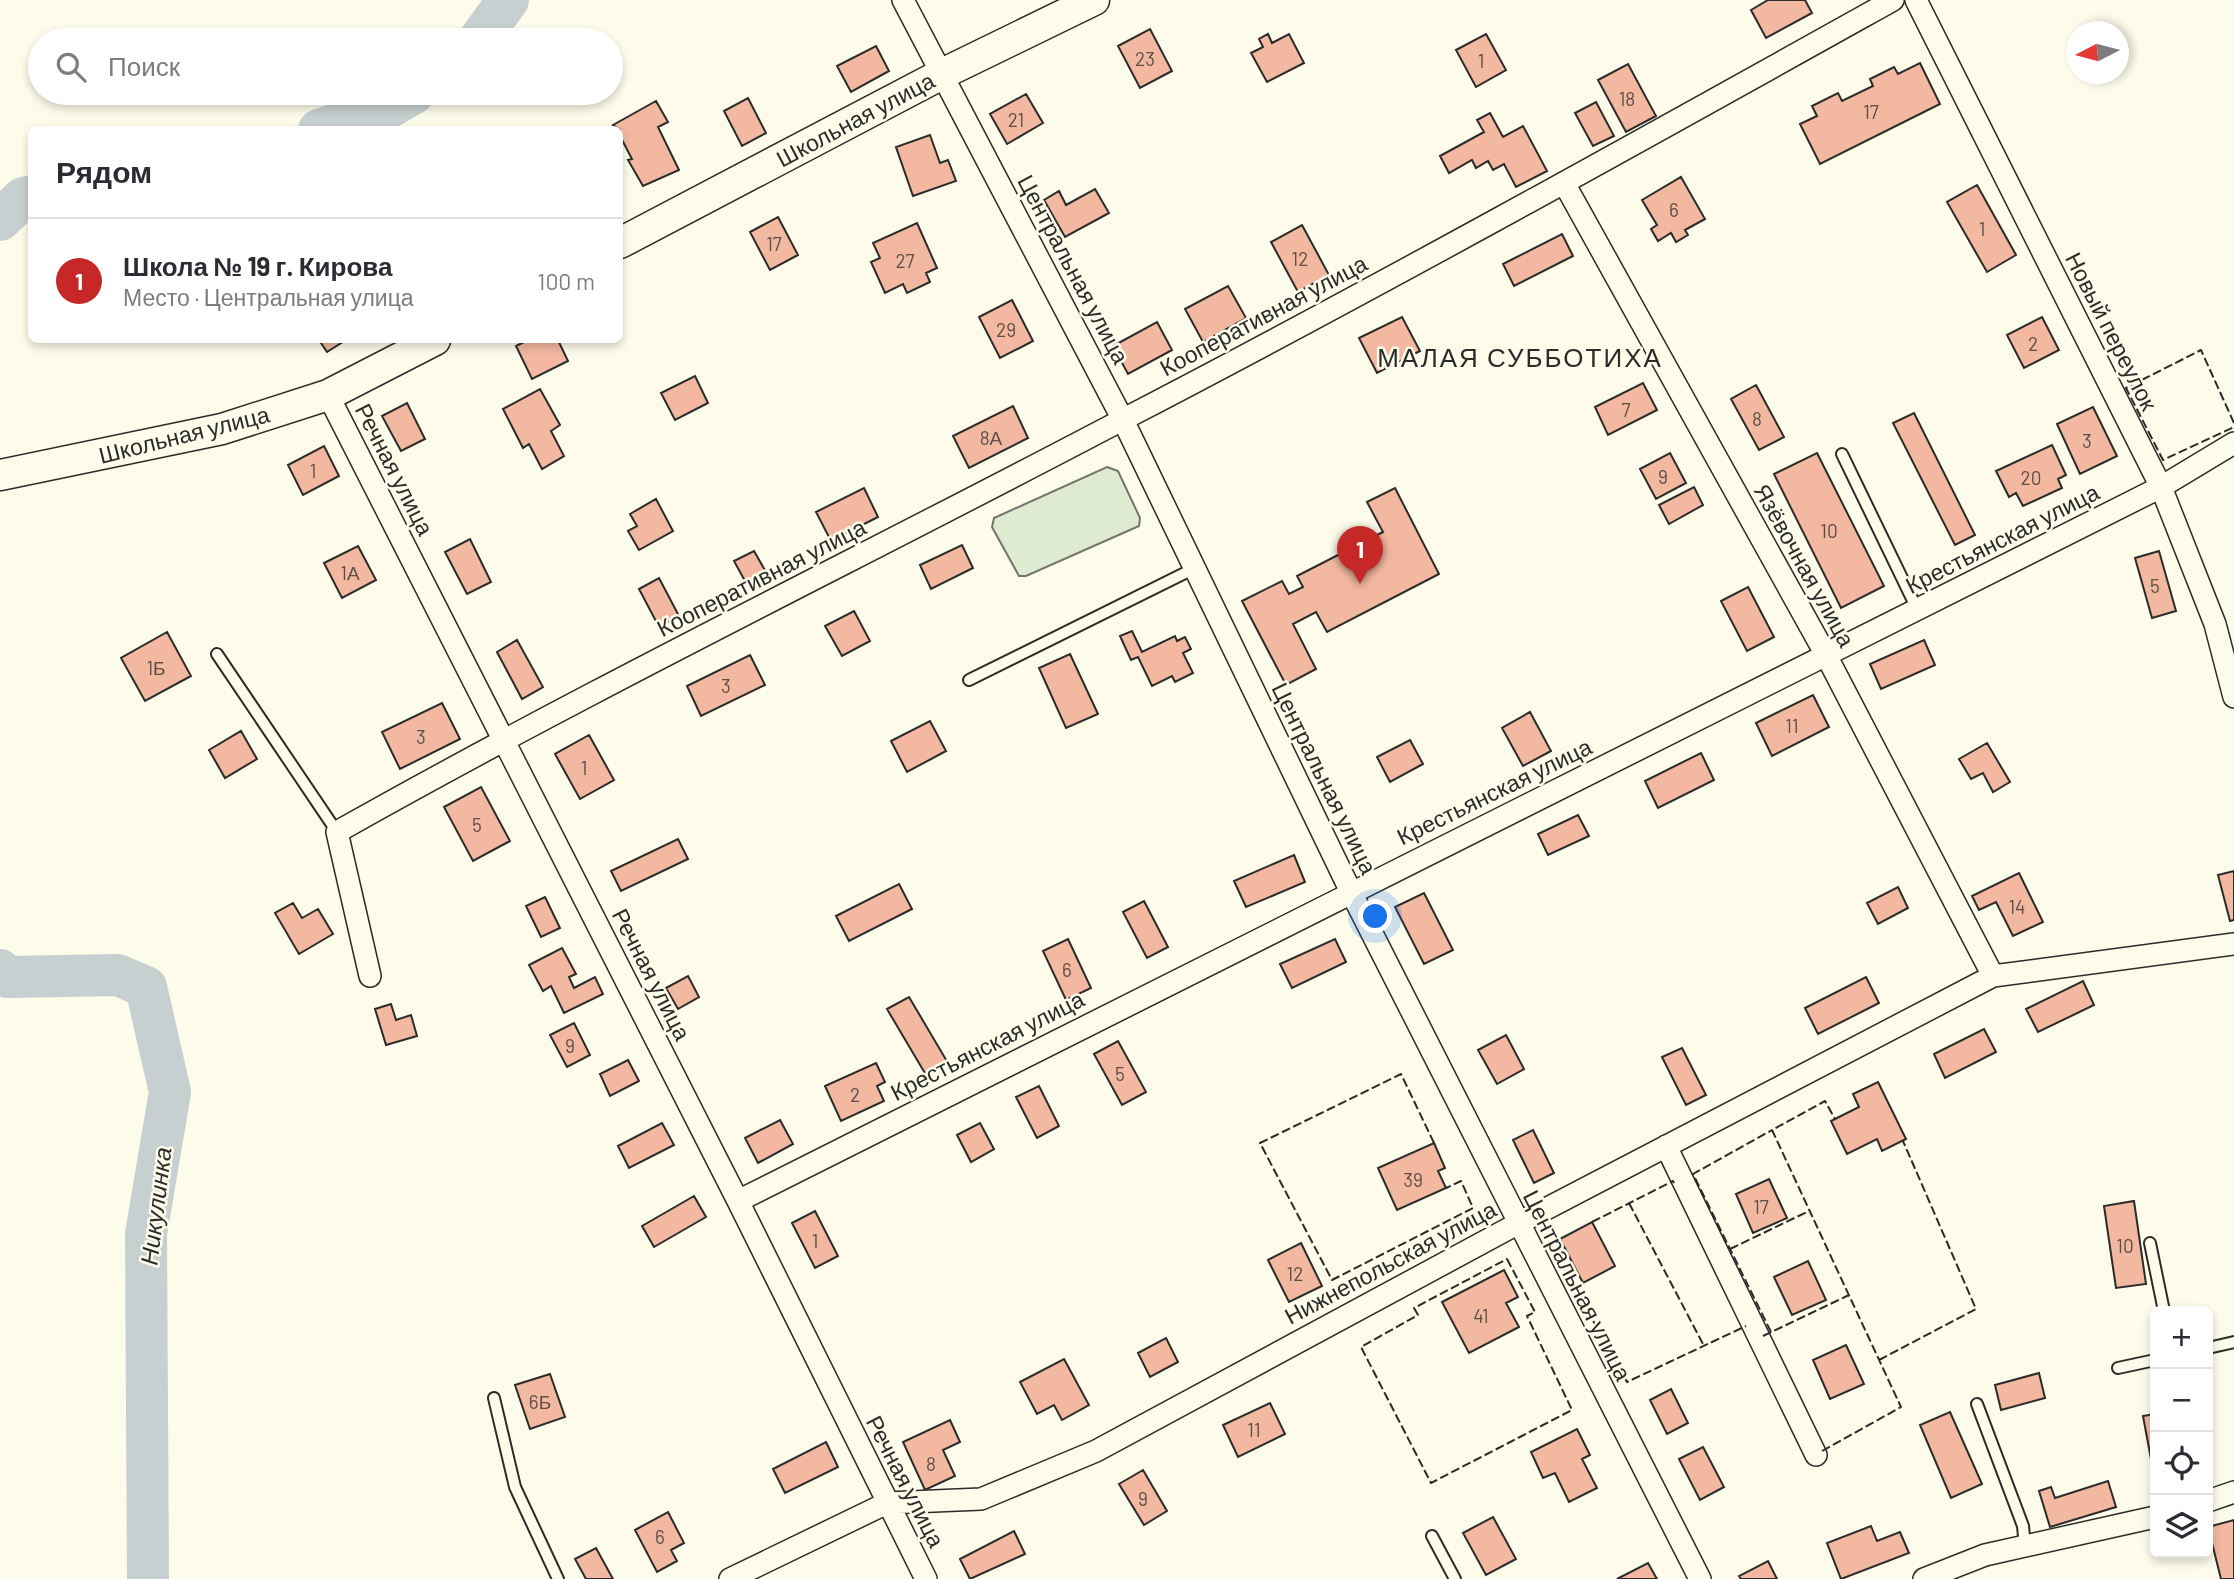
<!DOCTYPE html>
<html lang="ru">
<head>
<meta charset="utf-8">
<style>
  body { margin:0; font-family:Barlow,sans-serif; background:#f7f7f7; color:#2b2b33 }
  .controls { position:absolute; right:21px; bottom:21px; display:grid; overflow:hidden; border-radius:10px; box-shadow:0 4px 10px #0003 }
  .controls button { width:63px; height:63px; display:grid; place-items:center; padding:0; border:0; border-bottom:2px solid #e1e1e2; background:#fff; color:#2b2b33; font:35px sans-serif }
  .compass { position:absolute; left:2066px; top:21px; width:63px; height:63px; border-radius:50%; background:#fff; box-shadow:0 4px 10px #0003; rotate:264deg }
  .you { position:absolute; left:1376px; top:917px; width:24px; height:24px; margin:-18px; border:5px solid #fff; border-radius:50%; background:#1a73e8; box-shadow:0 0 0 10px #1a73e833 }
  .badge { display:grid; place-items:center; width:46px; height:46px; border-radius:50%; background:#c62828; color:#fff; font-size:23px; font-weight:700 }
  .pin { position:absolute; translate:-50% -58px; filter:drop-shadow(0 2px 4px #0008) }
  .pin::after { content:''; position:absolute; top:37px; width:24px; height:21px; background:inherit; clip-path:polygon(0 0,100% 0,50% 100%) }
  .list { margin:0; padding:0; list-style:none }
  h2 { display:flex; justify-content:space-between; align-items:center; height:91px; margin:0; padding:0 28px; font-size:30px }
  h2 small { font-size:23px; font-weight:400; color:#7c7c81 }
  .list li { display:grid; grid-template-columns:46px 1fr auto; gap:21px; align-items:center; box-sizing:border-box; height:126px; padding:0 28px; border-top:2px solid #e1e1e2 }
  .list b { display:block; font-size:26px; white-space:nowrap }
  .list p { margin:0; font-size:23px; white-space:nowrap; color:#7c7c81 }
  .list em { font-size:23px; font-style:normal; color:#7c7c81 }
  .icon { flex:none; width:38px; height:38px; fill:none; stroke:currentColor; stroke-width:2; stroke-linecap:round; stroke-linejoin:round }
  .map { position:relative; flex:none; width:2234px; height:1579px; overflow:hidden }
  .search { position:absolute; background:#fff; box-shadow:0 4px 10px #0003; left:28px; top:28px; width:595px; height:77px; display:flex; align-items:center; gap:18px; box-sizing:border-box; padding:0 24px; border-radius:38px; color:#7c7c81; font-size:26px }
  .panel { position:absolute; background:#fff; box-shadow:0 4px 10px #0003; left:28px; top:126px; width:595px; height:217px; border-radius:10px }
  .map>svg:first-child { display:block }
  .green { fill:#deebd1; stroke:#74746e; stroke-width:2 }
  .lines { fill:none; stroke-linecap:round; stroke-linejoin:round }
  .river { stroke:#c7d0d0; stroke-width:42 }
  .building { fill:#f2b8a0; stroke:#2b2b2b; stroke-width:2 }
  .lane-casing { stroke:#2b2b2b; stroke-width:14 }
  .street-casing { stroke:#2b2b2b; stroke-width:24 }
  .secondary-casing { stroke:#2b2b2b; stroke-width:33 }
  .lane { stroke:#fdfbea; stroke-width:10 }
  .street { stroke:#fdfbea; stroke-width:21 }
  .secondary { stroke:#fdfbea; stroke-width:30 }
  .fence { stroke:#2b2b2b; stroke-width:2; stroke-dasharray:9 3.5; stroke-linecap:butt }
  .labels { text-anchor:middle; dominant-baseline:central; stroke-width:5; stroke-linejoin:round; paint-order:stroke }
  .number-label { font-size:19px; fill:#5d4e48 }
  .street-label { font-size:23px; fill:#2b2b2b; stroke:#fdfbea }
  .water-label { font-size:24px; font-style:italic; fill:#2b2b2b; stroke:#fdfbea }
  .quarter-label { font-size:26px; letter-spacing:2px; fill:#2b2b2b; stroke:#fdfbea }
</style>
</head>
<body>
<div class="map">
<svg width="2234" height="1579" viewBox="0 0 2234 1579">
  <rect width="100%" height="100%" fill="#fdfbea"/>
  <path class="green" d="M 1107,467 L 1118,471 L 1140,518 L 1139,526 L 1026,576 L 1019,576 L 992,527 L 994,518 Z"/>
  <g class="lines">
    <path class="river" d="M 479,40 L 508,0
      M 319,130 L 392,106 L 414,93
      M 0,220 L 23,198 L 32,196
      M 0,970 L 8,977 L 118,975 L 146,987 L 170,1092 L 146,1234 L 148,1579"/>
  </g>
  <path class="building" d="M 1768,0 L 1805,0 L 1812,13 L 1766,38 L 1751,10 Z
    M 1150,29 L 1172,71 L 1140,88 L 1118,46 Z
    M 1268,34 L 1272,43 L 1289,34 L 1304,63 L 1267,82 L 1251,53 L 1263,47 L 1259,39 Z
    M 1486,34 L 1506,70 L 1476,87 L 1456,50 Z
    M 876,46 L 889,71 L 851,92 L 837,66 Z
    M 1920,63 L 1940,104 L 1820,164 L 1800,124 L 1817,116 L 1812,106 L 1838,93 L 1842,101 L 1873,86 L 1870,79 L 1894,67 L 1898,74 Z
    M 1628,64 L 1656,116 L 1626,132 L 1598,80 Z
    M 1026,94 L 1043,123 L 1007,144 L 990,114 Z
    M 748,98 L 766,133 L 742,146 L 724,111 Z
    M 656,101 L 668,122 L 658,127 L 679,170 L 643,186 L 628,160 L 632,159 L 620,136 L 620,130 L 613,125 Z
    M 1596,102 L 1614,136 L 1593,146 L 1575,113 Z
    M 1490,113 L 1503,137 L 1523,126 L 1547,171 L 1516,187 L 1504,164 L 1493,170 L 1488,161 L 1476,168 L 1472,160 L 1449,173 L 1440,156 L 1484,132 L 1477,120 Z
    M 930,135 L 940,163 L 948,160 L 956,181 L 913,196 L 896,147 Z
    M 1681,177 L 1705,219 L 1685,230 L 1688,235 L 1676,242 L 1671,233 L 1658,241 L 1651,229 L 1657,225 L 1642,200 Z
    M 1977,185 L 2016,255 L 1987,272 L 1947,202 Z
    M 1095,189 L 1109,213 L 1065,237 L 1044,200 L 1059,191 L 1066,205 Z
    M 778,217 L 798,255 L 770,270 L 750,232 Z
    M 917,223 L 937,268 L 926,273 L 930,282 L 907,293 L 903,284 L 885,293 L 871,262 L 880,258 L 873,243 Z
    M 1302,225 L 1329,275 L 1298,292 L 1271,242 Z
    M 1562,234 L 1573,256 L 1514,286 L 1503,264 Z
    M 1228,286 L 1246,318 L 1203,342 L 1185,309 Z
    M 1012,300 L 1033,341 L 1000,358 L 979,317 Z
    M 1402,317 L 1420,351 L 1377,373 L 1359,338 Z
    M 2042,317 L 2059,350 L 2024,368 L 2007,335 Z
    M 1157,322 L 1172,350 L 1128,374 L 1113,346 Z
    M 319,340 L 346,340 L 327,352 Z
    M 528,340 L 558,340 L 568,361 L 532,379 L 516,346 Z
    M 695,376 L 708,403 L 675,420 L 661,393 Z
    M 1643,383 L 1657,410 L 1608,435 L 1595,407 Z
    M 1756,385 L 1784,437 L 1759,450 L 1731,399 Z
    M 540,389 L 560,425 L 551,431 L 564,456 L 542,469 L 529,444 L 523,448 L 503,409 Z
    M 407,403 L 425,439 L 401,451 L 382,416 Z
    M 1013,406 L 1028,438 L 969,468 L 953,436 Z
    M 2093,407 L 2117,456 L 2080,474 L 2057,424 Z
    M 1914,413 L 1975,535 L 1955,545 L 1893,423 Z
    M 2052,445 L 2066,475 L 2058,479 L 2062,488 L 2023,506 L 2016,493 L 2009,497 L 1996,471 Z
    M 324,446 L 339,476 L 303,495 L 288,465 Z
    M 1670,453 L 1686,483 L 1656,499 L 1640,469 Z
    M 1817,453 L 1884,586 L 1841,608 L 1774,474 Z
    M 1694,487 L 1703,505 L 1669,524 L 1659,505 Z
    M 864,488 L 878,517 L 831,541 L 816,512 Z
    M 1395,488 L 1439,574 L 1327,632 L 1316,612 L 1293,624 L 1316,669 L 1286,685 L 1242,601 L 1282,581 L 1289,594 L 1303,587 L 1297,576 L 1383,532 L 1367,502 Z
    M 656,499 L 673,531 L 639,550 L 628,531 L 637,526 L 630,514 Z
    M 470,539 L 491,582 L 467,594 L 445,552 Z
    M 962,545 L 973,568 L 931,589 L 920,565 Z
    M 358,546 L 376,580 L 342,598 L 324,563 Z
    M 754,551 L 766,572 L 746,583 L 734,561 Z
    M 2159,551 L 2176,611 L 2152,618 L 2135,558 Z
    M 659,578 L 679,616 L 659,627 L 639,589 Z
    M 1748,587 L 1774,637 L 1747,651 L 1721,601 Z
    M 854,611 L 870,641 L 842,656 L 825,626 Z
    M 1132,631 L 1142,652 L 1175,636 L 1177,641 L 1185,637 L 1191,649 L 1183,653 L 1193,673 L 1175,682 L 1172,676 L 1152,686 L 1138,657 L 1131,660 L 1120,636 Z
    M 167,632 L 191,676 L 145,701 L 121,658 Z
    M 517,640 L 543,687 L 522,699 L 497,652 Z
    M 1924,640 L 1935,665 L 1881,689 L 1870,664 Z
    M 1070,654 L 1098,714 L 1066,728 L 1039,668 Z
    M 750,655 L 765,685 L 701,716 L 687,686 Z
    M 1813,695 L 1829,727 L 1772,756 L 1756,723 Z
    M 442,703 L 460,739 L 400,769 L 382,732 Z
    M 1530,712 L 1551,751 L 1523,766 L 1502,728 Z
    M 930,721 L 946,751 L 907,772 L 891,741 Z
    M 241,731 L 257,759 L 225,778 L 209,750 Z
    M 589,735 L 614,780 L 580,799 L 555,754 Z
    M 1410,740 L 1423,764 L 1390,782 L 1377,757 Z
    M 1987,743 L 2010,782 L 1993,792 L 1983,773 L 1971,779 L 1959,759 Z
    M 1701,753 L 1714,780 L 1658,808 L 1645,781 Z
    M 481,787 L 510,841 L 473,861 L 444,807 Z
    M 1578,815 L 1589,836 L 1548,855 L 1538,834 Z
    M 678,839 L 688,859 L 621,891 L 611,871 Z
    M 1294,855 L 1305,882 L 1246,907 L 1234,881 Z
    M 2234,871 L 2234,920 L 2230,921 L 2218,875 Z
    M 2019,873 L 2043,922 L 2013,936 L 1996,902 L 1979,910 L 1972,896 Z
    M 899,884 L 912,909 L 849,941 L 836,916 Z
    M 1898,887 L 1908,908 L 1878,924 L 1867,903 Z
    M 1424,893 L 1453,950 L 1424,964 L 1395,907 Z
    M 545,897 L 560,928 L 541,937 L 526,906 Z
    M 1144,901 L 1168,947 L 1147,958 L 1123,912 Z
    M 293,903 L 302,918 L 318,909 L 333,934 L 299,954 L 275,913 Z
    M 1068,939 L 1091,988 L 1066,1000 L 1043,951 Z
    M 1335,939 L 1346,962 L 1292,988 L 1280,964 Z
    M 562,948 L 576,974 L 569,977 L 574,988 L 595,977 L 603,994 L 564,1013 L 551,986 L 543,991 L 529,965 Z
    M 688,976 L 699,997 L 678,1009 L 666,988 Z
    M 1866,977 L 1879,1003 L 1818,1034 L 1805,1008 Z
    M 2083,981 L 2094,1005 L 2038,1032 L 2026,1009 Z
    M 909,997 L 948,1063 L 926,1075 L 887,1009 Z
    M 391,1004 L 396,1020 L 411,1015 L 417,1036 L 386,1045 L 375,1009 Z
    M 574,1023 L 590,1055 L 567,1067 L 550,1035 Z
    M 1984,1029 L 1996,1052 L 1945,1078 L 1934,1054 Z
    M 1506,1035 L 1524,1069 L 1497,1084 L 1478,1050 Z
    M 1118,1041 L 1146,1092 L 1122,1105 L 1094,1054 Z
    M 1682,1048 L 1706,1095 L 1686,1105 L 1662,1057 Z
    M 628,1060 L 639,1081 L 610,1096 L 600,1074 Z
    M 876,1063 L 885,1082 L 877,1086 L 884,1101 L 841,1121 L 825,1086 Z
    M 1878,1082 L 1906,1139 L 1882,1151 L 1877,1139 L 1847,1154 L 1831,1121 L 1859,1107 L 1853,1094 Z
    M 1039,1086 L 1059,1126 L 1037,1138 L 1016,1097 Z
    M 780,1120 L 793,1144 L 758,1163 L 745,1138 Z
    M 662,1123 L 674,1145 L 629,1168 L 618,1146 Z
    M 980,1123 L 994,1149 L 971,1162 L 957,1135 Z
    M 1533,1130 L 1554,1173 L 1534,1183 L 1513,1140 Z
    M 1434,1143 L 1445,1168 L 1438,1171 L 1446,1188 L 1397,1210 L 1378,1168 Z
    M 1769,1179 L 1787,1218 L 1753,1233 L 1736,1194 Z
    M 694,1196 L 706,1217 L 654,1247 L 642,1226 Z
    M 2134,1201 L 2146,1284 L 2116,1288 L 2104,1206 Z
    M 815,1211 L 838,1256 L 815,1268 L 792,1223 Z
    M 1592,1222 L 1615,1266 L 1583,1283 L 1560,1239 Z
    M 1301,1243 L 1322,1286 L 1289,1302 L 1268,1260 Z
    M 1808,1261 L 1826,1300 L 1792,1315 L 1774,1277 Z
    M 1504,1270 L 1518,1297 L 1506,1303 L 1519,1327 L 1469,1353 L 1442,1302 Z
    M 1166,1338 L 1178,1362 L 1150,1377 L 1138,1353 Z
    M 1846,1345 L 1864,1384 L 1830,1399 L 1813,1360 Z
    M 1064,1359 L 1089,1405 L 1062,1420 L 1054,1405 L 1037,1414 L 1020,1382 Z
    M 2039,1373 L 2045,1398 L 2001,1410 L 1995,1385 Z
    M 550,1374 L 565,1417 L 530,1429 L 515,1385 Z
    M 1671,1389 L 1688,1423 L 1667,1434 L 1650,1400 Z
    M 1270,1403 L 1285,1434 L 1238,1457 L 1223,1425 Z
    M 1950,1412 L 1982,1484 L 1951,1498 L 1920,1425 Z
    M 2155,1414 L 2155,1459 L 2151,1459 L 2143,1416 Z
    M 950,1420 L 960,1442 L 943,1450 L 955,1476 L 925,1490 L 903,1442 Z
    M 1577,1429 L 1590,1455 L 1582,1459 L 1597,1488 L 1569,1502 L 1555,1473 L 1543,1478 L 1531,1452 Z
    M 826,1442 L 838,1467 L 785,1493 L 773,1469 Z
    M 1703,1447 L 1724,1487 L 1700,1500 L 1679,1459 Z
    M 1143,1470 L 1167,1511 L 1144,1525 L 1119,1484 Z
    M 2108,1481 L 2116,1507 L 2050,1527 L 2039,1491 L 2051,1487 L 2055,1498 Z
    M 668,1512 L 684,1543 L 671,1550 L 677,1561 L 657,1572 L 635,1530 Z
    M 1493,1517 L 1516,1559 L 1486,1575 L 1463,1533 Z
    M 2234,1520 L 2234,1579 L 2221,1579 L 2208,1527 Z
    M 1871,1526 L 1877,1541 L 1900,1532 L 1909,1553 L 1841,1579 L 1827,1543 Z
    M 1014,1531 L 1025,1554 L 970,1579 L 960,1559 Z
    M 596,1548 L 613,1579 L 586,1579 L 575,1559 Z
    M 1768,1561 L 1777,1579 L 1741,1579 L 1739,1576 Z
    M 1648,1563 L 1657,1579 L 1617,1579 Z"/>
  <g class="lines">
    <g class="lane-casing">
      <path id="lane" d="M 1842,454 L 1917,609
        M 217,654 L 337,832
        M 969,680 L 1195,568
        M 2150,1243 L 2164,1311
        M 2208,1348 L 2234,1342
        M 2118,1368 L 2155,1360
        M 494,1398 L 515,1487 L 558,1579
        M 1977,1404 L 2023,1526 L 2025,1547
        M 1432,1536 L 1455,1579"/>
    </g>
    <g class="street-casing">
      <path id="street" d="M 903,0 L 1123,420 L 1351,892 L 1700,1579
        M 1916,0 L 2161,487 L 2215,624 L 2234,697
        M 1564,183 L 1826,655 L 1993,976
        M 328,395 L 738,1201 L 926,1579
        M 370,976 L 337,832 C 594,687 860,558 1122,420 C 1382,285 1638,142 1893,0
        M 1666,1146 L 1816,1455
        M 738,1201 L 2161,487 L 2234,443
        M 2208,1501 L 2234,1492
        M 730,1579 L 887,1503 L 981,1499 L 1096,1451 L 1517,1224 L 1993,976 L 2234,944
        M 1924,1579 L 1985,1555 L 2155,1517"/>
    </g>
    <g class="secondary-casing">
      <path id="secondary" d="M 620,243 L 942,74 L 1094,0
        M 0,475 L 222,429 L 328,395 L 435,340"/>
    </g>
    <use href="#lane" class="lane"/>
    <use href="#street" class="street"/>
    <use href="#secondary" class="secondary"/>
    <path class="fence" d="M 2234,423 L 2201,350 L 2126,388 L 2163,460 L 2234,427
      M 1434,1143 L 1401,1074 L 1260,1143 L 1332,1280 L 1473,1208 L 1461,1181 L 1446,1188
      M 1629,1203 L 1704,1346
      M 1592,1222 L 1673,1181 L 1674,1183
      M 1560,1239 L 1550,1243 L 1627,1382 L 1746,1326
      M 1730,1249 L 1809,1211
      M 1507,1259 L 1535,1312 L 1527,1316 L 1572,1410 L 1431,1483 L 1361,1347 L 1418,1315 L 1414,1308 Z
      M 1771,1332 L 1693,1174 L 1772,1130
      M 1763,1336 L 1849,1295
      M 1879,1360 L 1976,1309 L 1903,1141
      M 1822,1451 L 1901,1407 L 1772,1130 L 1825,1101 L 1835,1119"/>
  </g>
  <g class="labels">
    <g class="number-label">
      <text x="1145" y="58">23</text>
      <text x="1481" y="60">1</text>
      <text x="1627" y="98">18</text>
      <text x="1871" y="111">17</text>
      <text x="1016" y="119">21</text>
      <text x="1674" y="209">6</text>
      <text x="1982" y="228">1</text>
      <text x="774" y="243">17</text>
      <text x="1300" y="258">12</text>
      <text x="905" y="260">27</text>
      <text x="1006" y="329">29</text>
      <text x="2033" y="343">2</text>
      <text x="1626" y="409">7</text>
      <text x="1757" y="418">8</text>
      <text x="991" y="437">8А</text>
      <text x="2087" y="440">3</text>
      <text x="313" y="470">1</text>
      <text x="1663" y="476">9</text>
      <text x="2031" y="477">20</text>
      <text x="1829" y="530">10</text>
      <text x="350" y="572">1А</text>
      <text x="2155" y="585">5</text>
      <text x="156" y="667">1Б</text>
      <text x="726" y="685">3</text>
      <text x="1792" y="725">11</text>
      <text x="421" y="736">3</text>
      <text x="584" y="767">1</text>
      <text x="477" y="824">5</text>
      <text x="2017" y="906">14</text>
      <text x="1067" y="969">6</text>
      <text x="570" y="1045">9</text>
      <text x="1120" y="1073">5</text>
      <text x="855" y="1094">2</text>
      <text x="1413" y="1179">39</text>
      <text x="1761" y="1206">17</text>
      <text x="815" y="1240">1</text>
      <text x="2125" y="1245">10</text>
      <text x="1295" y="1273">12</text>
      <text x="1481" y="1315">41</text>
      <text x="540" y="1401">6Б</text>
      <text x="1254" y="1429">11</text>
      <text x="931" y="1463">8</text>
      <text x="1143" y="1498">9</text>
      <text x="660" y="1536">6</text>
    </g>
    <g class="street-label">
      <text transform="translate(855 119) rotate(-28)">Школьная улица</text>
      <text transform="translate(1074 269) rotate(62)">Центральная улица</text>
      <text transform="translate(1263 315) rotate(-28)">Кооперативная улица</text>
      <text transform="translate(2112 331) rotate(63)">Новый переулок</text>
      <text transform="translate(184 434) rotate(-14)">Школьная улица</text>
      <text transform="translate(395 469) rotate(63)">Речная улица</text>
      <text transform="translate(2002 538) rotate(-27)">Крестьянская улица</text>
      <text transform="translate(1805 565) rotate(61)">Язёвочная улица</text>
      <text transform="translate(761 577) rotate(-27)">Кооперативная улица</text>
      <text transform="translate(1325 778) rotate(64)">Центральная улица</text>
      <text transform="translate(1494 791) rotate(-26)">Крестьянская улица</text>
      <text transform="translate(652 974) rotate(63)">Речная улица</text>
      <text transform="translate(987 1045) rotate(-27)">Крестьянская улица</text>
      <text transform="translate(1390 1262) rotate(-28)">Нижнепольская улица</text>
      <text transform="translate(1578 1285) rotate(63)">Центральная улица</text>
      <text transform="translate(906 1481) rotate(63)">Речная улица</text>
    </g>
    <g class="water-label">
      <text transform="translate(155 1206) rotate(-83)">Никулинка</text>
    </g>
    <g class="quarter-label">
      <text x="1520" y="356">МАЛАЯ СУББОТИХА</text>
    </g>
  </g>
</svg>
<div class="controls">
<button>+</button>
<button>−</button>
<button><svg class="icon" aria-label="locate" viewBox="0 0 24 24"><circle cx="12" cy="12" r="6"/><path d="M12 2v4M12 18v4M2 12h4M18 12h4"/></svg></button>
<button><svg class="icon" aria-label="layers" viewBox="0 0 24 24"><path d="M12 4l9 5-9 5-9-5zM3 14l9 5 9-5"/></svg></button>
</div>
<svg class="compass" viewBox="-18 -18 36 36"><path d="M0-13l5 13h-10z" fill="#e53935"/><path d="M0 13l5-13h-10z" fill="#7c7c81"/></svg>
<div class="you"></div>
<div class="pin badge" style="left:1360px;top:584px">1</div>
<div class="search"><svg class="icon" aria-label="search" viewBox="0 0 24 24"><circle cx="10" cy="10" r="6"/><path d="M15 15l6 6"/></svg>Поиск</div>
<section class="panel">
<h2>Рядом<small></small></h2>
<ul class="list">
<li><span class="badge">1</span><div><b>Школа № 19 г. Кирова</b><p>Место · Центральная улица</p></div><em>100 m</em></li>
</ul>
</section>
</div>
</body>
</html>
